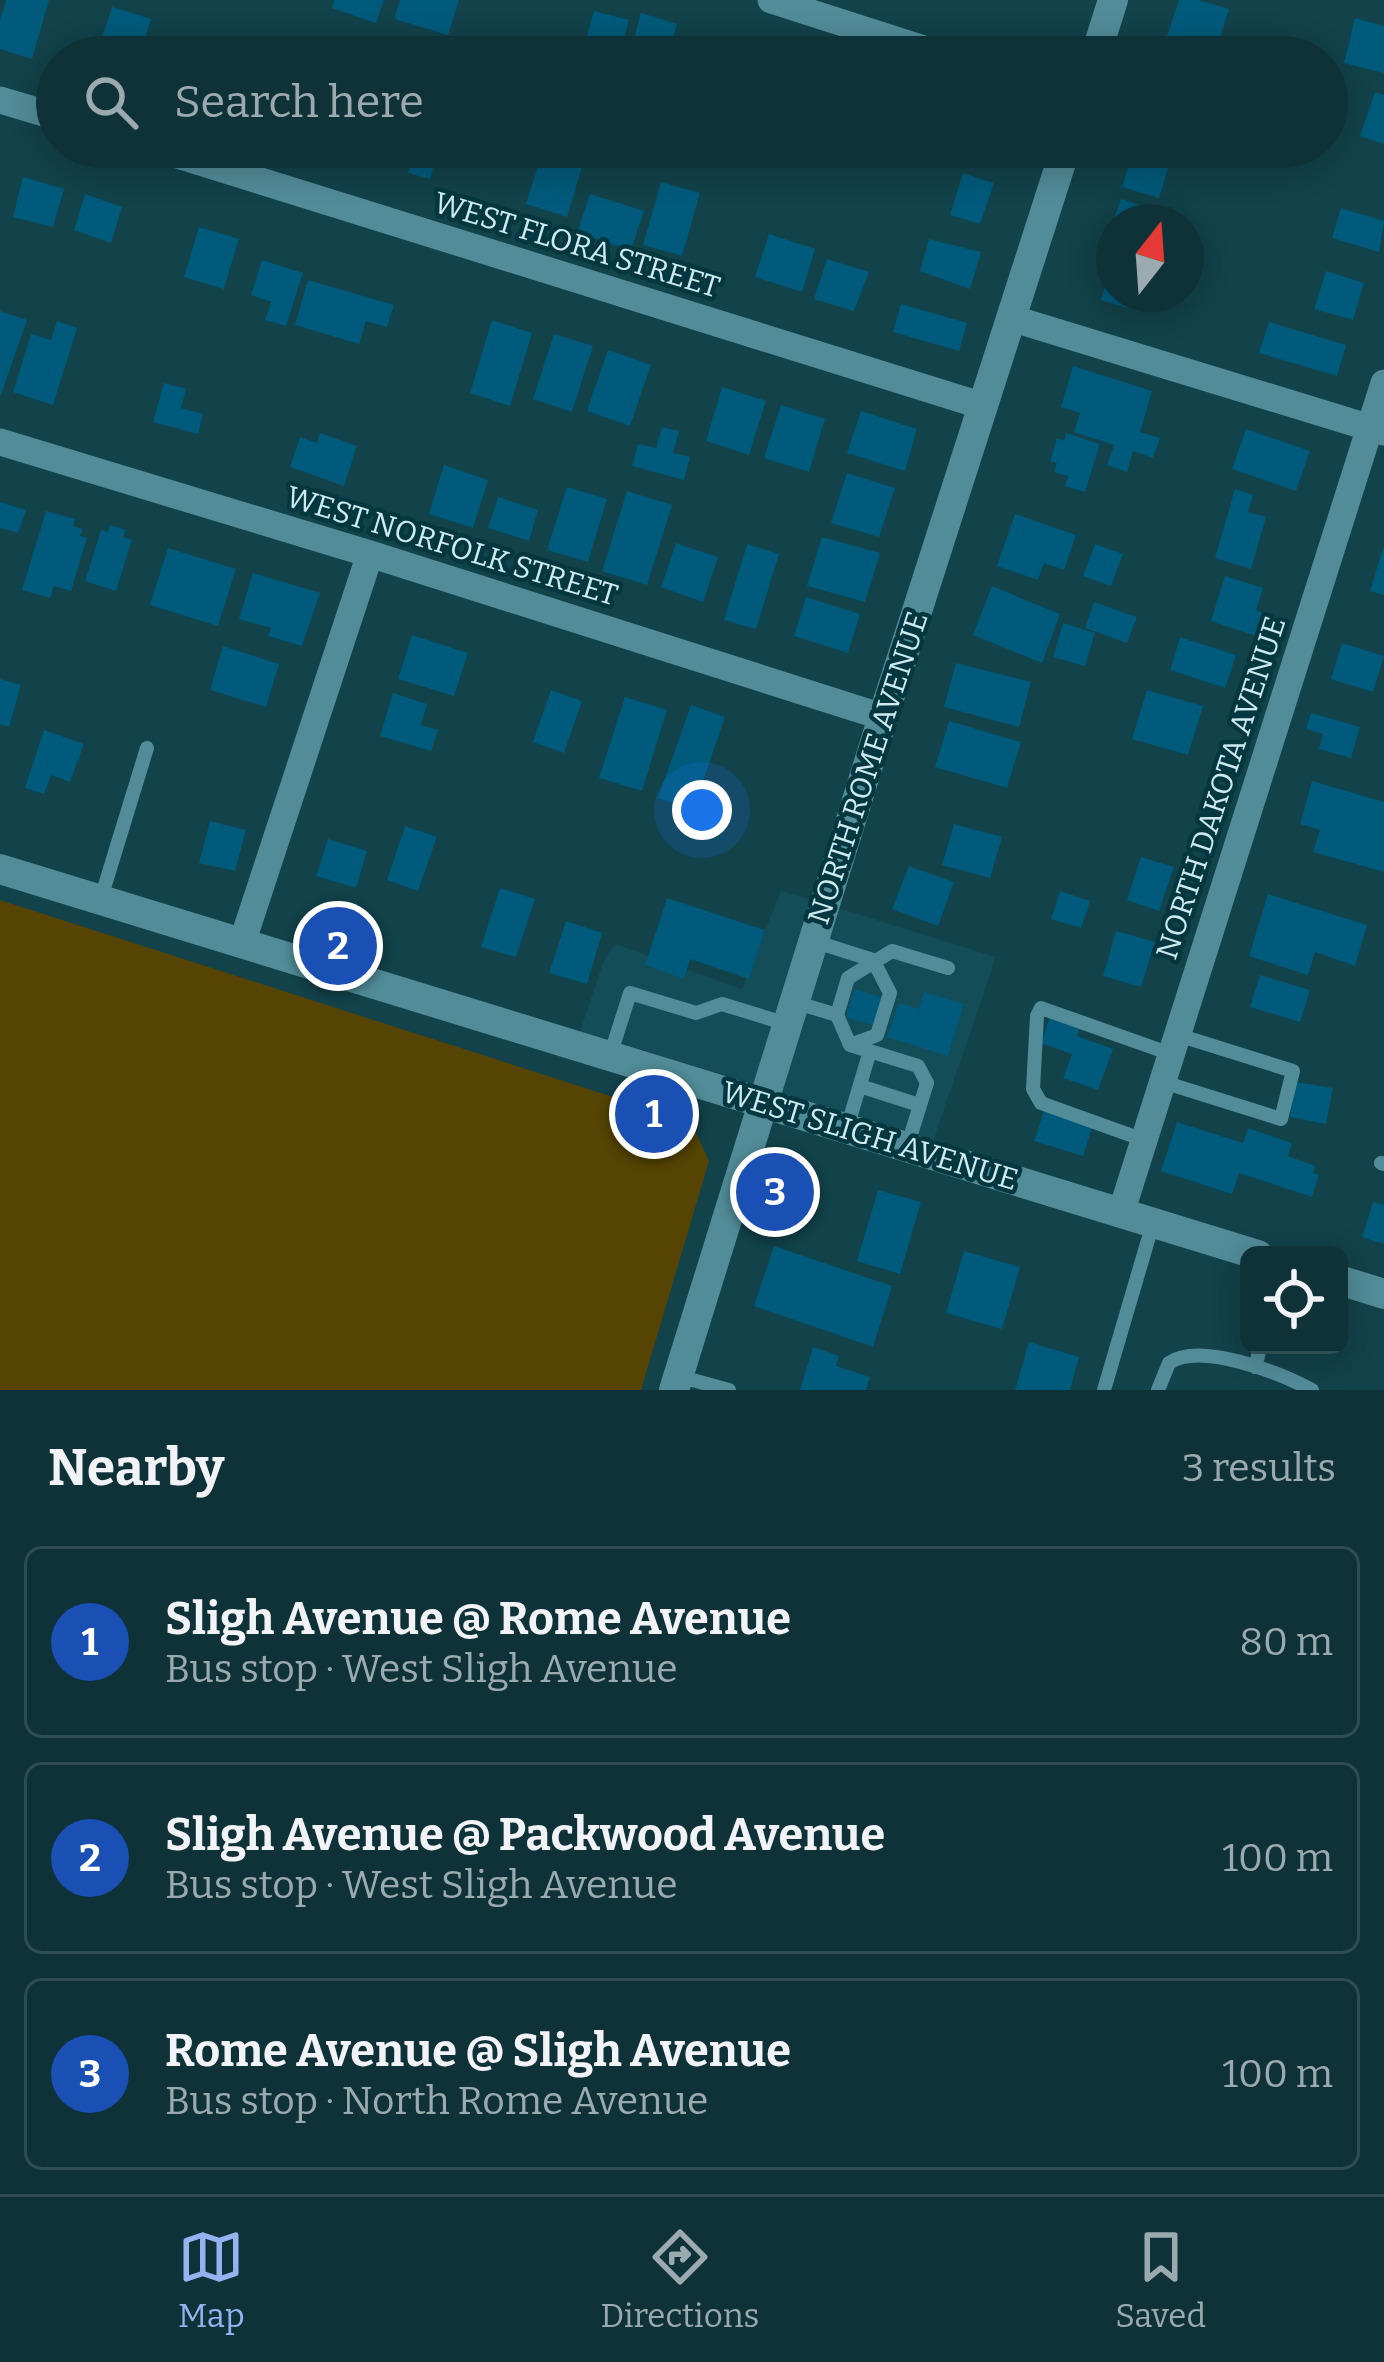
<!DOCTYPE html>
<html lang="en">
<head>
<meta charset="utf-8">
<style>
  body { margin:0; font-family:Bitter,serif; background:#173a40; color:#f1f3f6 }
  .controls { position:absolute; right:36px; bottom:36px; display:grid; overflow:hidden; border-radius:18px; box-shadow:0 6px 30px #0003 }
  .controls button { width:108px; height:108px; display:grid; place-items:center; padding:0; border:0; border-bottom:3px solid #2e4d53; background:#0e3238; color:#f1f3f6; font:60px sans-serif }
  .compass { position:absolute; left:1096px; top:204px; width:108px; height:108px; border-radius:50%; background:#0e3238; box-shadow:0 6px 30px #0003; rotate:17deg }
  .you { position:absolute; left:702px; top:810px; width:42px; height:42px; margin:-30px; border:9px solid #fff; border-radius:50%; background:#1a73e8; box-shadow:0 0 0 18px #1a73e833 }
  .badge { display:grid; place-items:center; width:78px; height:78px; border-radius:50%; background:#95b2f1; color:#fff; font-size:39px; font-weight:700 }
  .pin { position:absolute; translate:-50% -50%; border:6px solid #fff; box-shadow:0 3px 12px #0006 }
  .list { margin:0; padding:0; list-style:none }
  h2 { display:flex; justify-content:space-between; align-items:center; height:156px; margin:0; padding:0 48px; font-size:51px }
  h2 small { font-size:39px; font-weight:400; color:#9baaae }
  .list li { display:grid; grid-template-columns:78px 1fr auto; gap:36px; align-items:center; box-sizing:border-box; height:192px; margin:0 24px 24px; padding:0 24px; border:3px solid #2e4d53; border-radius:18px }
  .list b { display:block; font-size:45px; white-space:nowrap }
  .list p { margin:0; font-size:39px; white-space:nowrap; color:#9baaae }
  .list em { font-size:39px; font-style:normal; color:#9baaae }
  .icon { flex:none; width:66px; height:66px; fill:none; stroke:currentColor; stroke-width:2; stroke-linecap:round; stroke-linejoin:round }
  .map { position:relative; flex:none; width:1384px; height:1390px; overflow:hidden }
  .search { position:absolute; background:#0e3238; box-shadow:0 6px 30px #0003; left:36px; right:36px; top:36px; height:132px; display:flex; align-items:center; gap:30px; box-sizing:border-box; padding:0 42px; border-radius:66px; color:#9baaae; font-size:45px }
  .sheet { height:804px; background:#0e3238 }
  nav { display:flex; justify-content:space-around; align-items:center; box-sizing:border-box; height:168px; border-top:3px solid #2e4d53; background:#0e3238; font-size:33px; color:#9baaae }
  nav a { display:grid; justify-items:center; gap:6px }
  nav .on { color:#95b2f1 }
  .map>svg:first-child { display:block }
  .built { fill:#134d57 }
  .green { fill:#554404 }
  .building { fill:#005a7b }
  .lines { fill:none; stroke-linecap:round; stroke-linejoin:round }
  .service { stroke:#518c98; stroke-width:14 }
  .minor { stroke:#518c98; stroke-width:27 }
  .tertiary { stroke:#518c98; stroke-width:30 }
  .secondary { stroke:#518c98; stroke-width:30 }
  .labels { text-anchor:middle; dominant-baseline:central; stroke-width:9; stroke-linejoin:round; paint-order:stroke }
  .street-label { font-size:30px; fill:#cdebf1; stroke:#04373f }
</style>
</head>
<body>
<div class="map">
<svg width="1384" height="1390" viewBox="0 0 1384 1390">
  <rect width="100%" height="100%" fill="#12424a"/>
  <path class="built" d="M 781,891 L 812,900 L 754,1084 L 580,1031 L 604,960 L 615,944 L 742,989 Z
    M 838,908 L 996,957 L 934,1139 L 781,1092 Z"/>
  <path class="green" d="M 0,900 L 691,1122 L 709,1161 L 641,1390 L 0,1390 Z"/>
  <path class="building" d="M 6,0 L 49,0 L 32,59 L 0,49 L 0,21 Z
    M 334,0 L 384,0 L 376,23 L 332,8 Z
    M 400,0 L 459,0 L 448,35 L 394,19 Z
    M 1179,0 L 1199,0 L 1229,9 L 1215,53 L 1166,39 Z
    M 112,7 L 151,19 L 139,57 L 96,57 Z
    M 594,11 L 629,20 L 619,57 L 581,57 Z
    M 641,13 L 677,24 L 667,57 L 629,57 Z
    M 1355,18 L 1384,26 L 1384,73 L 1344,63 Z
    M 253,41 L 304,56 L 303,57 L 249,57 Z
    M 1375,92 L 1384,95 L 1384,144 L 1360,136 Z
    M 352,147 L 400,147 L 394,168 L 350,154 Z
    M 415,147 L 462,147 L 458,164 L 436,158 L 430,179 L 408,173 Z
    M 544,147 L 584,160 L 567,217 L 526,204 Z
    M 955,147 L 1004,147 L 999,165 L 953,151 Z
    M 1134,147 L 1173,151 L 1159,198 L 1122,187 Z
    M 963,173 L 994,183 L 980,224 L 950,215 Z
    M 23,177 L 64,189 L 53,227 L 13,217 Z
    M 661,182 L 700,193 L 682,256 L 643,245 Z
    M 85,194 L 122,207 L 111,243 L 74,230 Z
    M 590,194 L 644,211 L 631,250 L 577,233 Z
    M 1121,199 L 1148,208 L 1143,222 L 1114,222 L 1114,238 L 1108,236 Z
    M 1341,208 L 1384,221 L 1379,252 L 1332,238 Z
    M 199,227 L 239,239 L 224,289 L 184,277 Z
    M 769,234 L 815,249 L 802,292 L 755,277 Z
    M 929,239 L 981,252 L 970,289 L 920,271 Z
    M 827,259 L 869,272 L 854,311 L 814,299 Z
    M 262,260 L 303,273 L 286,326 L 265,320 L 271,302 L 251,295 Z
    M 1113,261 L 1114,294 L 1143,294 L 1138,311 L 1101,300 Z
    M 1326,271 L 1364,283 L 1353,320 L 1314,309 Z
    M 308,280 L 394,305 L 387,327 L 366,321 L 359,344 L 295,325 Z
    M 901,304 L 967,323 L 959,351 L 893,332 Z
    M 0,311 L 27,320 L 1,395 L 0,395 Z
    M 492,320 L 532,333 L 510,406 L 470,393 Z
    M 57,321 L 77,328 L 53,405 L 13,392 L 31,334 L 51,340 Z
    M 1269,322 L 1346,345 L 1337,376 L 1259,353 Z
    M 554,334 L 593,346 L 572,412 L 533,399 Z
    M 608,350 L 651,365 L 630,426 L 587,411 Z
    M 1073,366 L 1152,391 L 1140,432 L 1160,438 L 1153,458 L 1133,451 L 1127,472 L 1107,465 L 1114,445 L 1074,432 L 1080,413 L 1061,407 Z
    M 164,383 L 186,389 L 181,408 L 203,414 L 198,434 L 153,422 Z
    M 722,387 L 766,401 L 749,455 L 706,441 Z
    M 781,405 L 825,419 L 809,472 L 764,458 Z
    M 861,411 L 917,429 L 905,471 L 847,453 Z
    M 662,427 L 679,431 L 673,453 L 690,457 L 684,480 L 632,466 L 638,444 L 656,448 Z
    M 1246,429 L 1310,451 L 1296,491 L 1232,469 Z
    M 320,433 L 357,446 L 344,486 L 290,467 L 300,437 L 317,443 Z
    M 1066,433 L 1100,444 L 1085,492 L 1065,486 L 1068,476 L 1054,472 L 1057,463 L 1050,461 L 1057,438 L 1064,441 Z
    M 444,465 L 488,480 L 473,528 L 429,514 Z
    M 847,473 L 895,488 L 879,537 L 831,523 Z
    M 567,487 L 607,499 L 588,562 L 547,550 Z
    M 1235,489 L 1253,495 L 1248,512 L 1266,517 L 1251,569 L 1215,558 Z
    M 627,491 L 672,505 L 647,585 L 602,571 Z
    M 498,497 L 538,510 L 529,541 L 488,528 Z
    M 0,502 L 26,510 L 18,533 L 0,528 Z
    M 46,511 L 75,519 L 73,526 L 83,529 L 80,536 L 87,538 L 71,591 L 54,586 L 50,598 L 22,590 Z
    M 1015,514 L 1076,535 L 1064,570 L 1044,563 L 1038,580 L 997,566 Z
    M 110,525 L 126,530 L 123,537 L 132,540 L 116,591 L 85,581 L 101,530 L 108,532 Z
    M 822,537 L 880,553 L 865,602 L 807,586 Z
    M 676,543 L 718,557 L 703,602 L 661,587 Z
    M 747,544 L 779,554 L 756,629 L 724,620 Z
    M 1095,544 L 1123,554 L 1111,586 L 1083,576 Z
    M 168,548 L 236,569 L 218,626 L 150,605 Z
    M 1383,548 L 1384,548 L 1384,595 L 1370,591 Z
    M 253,573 L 320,593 L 302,646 L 268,636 L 271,628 L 239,619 Z
    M 1225,576 L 1263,588 L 1256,610 L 1275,617 L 1268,640 L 1211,621 Z
    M 992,586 L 1060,614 L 1042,663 L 973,635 Z
    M 806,597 L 860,614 L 848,653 L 794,636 Z
    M 1094,602 L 1137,617 L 1127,643 L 1085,628 Z
    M 1063,623 L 1095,633 L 1085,666 L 1053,657 Z
    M 412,635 L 468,653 L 454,696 L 398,679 Z
    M 1180,637 L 1236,655 L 1225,688 L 1170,670 Z
    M 1342,643 L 1384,656 L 1373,692 L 1331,679 Z
    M 223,646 L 279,664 L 266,707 L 210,690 Z
    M 956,663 L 1031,682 L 1019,727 L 944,707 Z
    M 0,679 L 21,685 L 9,727 L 0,724 Z
    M 551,690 L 582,701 L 564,753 L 533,742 Z
    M 1147,690 L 1203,706 L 1188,755 L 1132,739 Z
    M 393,693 L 427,704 L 421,725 L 438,730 L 431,751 L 380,736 Z
    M 625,697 L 667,710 L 642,791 L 599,778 Z
    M 691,705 L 725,717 L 693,810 L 658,798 Z
    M 1311,713 L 1360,727 L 1351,758 L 1319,749 L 1323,734 L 1306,729 Z
    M 949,721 L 1021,742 L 1007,788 L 935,767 Z
    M 44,730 L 84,744 L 70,782 L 51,775 L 44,794 L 25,788 Z
    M 1312,781 L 1384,802 L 1384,872 L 1313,852 L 1320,830 L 1300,824 Z
    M 210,821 L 246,830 L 235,871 L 199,863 Z
    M 954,824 L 1002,837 L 990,878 L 942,865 Z
    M 405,826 L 437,837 L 418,891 L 387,880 Z
    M 328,839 L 367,851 L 356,888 L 316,876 Z
    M 1141,857 L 1174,867 L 1159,911 L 1127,900 Z
    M 909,866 L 954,882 L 938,926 L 892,909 Z
    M 500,888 L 535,899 L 516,957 L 481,947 Z
    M 1060,891 L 1090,901 L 1081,928 L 1051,919 Z
    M 1268,894 L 1367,925 L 1355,966 L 1315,952 L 1308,975 L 1249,956 Z
    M 667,898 L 765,930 L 749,979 L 690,959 L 684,979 L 645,965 Z
    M 566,921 L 602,933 L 587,984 L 549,973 Z
    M 1116,931 L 1155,942 L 1141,987 L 1103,976 Z
    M 1260,975 L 1310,990 L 1300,1022 L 1250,1007 Z
    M 855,989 L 884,998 L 876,1026 L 846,1017 Z
    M 924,992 L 964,1004 L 948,1056 L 887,1037 L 899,1003 L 919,1009 Z
    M 1051,1014 L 1081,1025 L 1077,1036 L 1113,1049 L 1098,1090 L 1063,1078 L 1072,1054 L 1041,1043 Z
    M 1296,1082 L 1333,1088 L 1326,1124 L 1290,1117 Z
    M 1044,1111 L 1093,1125 L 1083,1156 L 1034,1141 Z
    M 1177,1122 L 1243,1143 L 1248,1128 L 1292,1143 L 1288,1156 L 1315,1166 L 1313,1173 L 1319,1175 L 1312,1197 L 1239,1173 L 1232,1194 L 1161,1171 Z
    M 878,1190 L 921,1202 L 900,1274 L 857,1261 Z
    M 1373,1202 L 1384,1205 L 1384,1244 L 1362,1237 Z
    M 774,1246 L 892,1286 L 873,1347 L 754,1306 Z
    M 964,1251 L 1020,1267 L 1002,1329 L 946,1313 Z
    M 1029,1342 L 1079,1357 L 1070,1390 L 1015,1390 Z
    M 813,1347 L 839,1356 L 836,1366 L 870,1377 L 866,1390 L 800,1390 Z"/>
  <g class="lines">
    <path class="service" d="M 101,898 L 147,748
      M 813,941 L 873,960 L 890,993 L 877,1035 L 850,1045
      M 794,1002 L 837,1015 L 850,1045 L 918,1066 L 927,1083 L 907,1147
      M 837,1015 L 848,978 L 892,951 L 948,968
      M 610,1056 L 630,993 L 696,1013 L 722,1004 L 787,1024
      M 1163,1082 L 1281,1119 L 1293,1071 L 1178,1035
      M 860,1086 L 919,1105
      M 847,1128 L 870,1051
      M 1144,1140 L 1041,1103 L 1033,1089 L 1037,1016 L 1041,1008 L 1171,1054
      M 1381,1163 L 1384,1164
      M 1255,1367 L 1261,1345
      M 678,1376 L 729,1390
      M 1104,1390 L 1153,1223
      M 1158,1390 L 1169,1363 C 1200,1341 1280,1373 1312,1390"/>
    <path class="minor" d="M 771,0 L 949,57
      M 0,100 L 57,117
      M 152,147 L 983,406
      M 1011,318 L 1384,432
      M 0,442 L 370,554 L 883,717
      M 242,943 L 370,554
      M 1121,1213 L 1384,383"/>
    <path class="tertiary" d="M 1095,57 L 1113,0
      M 674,1390 L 883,717 L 1066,147"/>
    <path class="secondary" d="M 0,869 L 1258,1255
      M 1339,1280 L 1384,1294"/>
  </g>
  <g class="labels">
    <g class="street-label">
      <text transform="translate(577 245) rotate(17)">WEST FLORA STREET</text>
      <text transform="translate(452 546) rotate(17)">WEST NORFOLK STREET</text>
      <text transform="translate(868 768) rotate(-72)">NORTH ROME AVENUE</text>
      <text transform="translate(1221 788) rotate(-72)">NORTH DAKOTA AVENUE</text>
      <text transform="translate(870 1136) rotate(17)">WEST SLIGH AVENUE</text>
    </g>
  </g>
</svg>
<div class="controls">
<button><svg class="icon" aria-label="locate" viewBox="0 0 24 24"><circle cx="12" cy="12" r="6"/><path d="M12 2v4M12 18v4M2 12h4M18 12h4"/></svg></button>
</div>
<svg class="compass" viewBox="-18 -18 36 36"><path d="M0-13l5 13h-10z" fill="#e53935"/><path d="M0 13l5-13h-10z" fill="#9baaae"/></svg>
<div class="you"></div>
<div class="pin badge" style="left:654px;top:1114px;background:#1a4fb4">1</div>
<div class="pin badge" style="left:338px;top:946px;background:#1a4fb4">2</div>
<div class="pin badge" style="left:775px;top:1192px;background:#1a4fb4">3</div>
<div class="search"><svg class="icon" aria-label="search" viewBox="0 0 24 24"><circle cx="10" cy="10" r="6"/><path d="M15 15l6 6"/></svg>Search here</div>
</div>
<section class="sheet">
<h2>Nearby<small>3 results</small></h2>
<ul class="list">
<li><span class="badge" style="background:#1a4fb4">1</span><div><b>Sligh Avenue @ Rome Avenue</b><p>Bus stop · West Sligh Avenue</p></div><em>80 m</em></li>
<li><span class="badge" style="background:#1a4fb4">2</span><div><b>Sligh Avenue @ Packwood Avenue</b><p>Bus stop · West Sligh Avenue</p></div><em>100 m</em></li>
<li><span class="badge" style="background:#1a4fb4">3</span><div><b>Rome Avenue @ Sligh Avenue</b><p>Bus stop · North Rome Avenue</p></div><em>100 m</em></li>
</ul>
</section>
<nav>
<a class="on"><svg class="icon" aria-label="map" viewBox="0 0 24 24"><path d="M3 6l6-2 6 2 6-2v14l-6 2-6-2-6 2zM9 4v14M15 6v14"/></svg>Map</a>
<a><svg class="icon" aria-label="directions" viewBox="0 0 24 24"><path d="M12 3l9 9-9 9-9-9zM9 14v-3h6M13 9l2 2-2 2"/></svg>Directions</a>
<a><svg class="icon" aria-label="saved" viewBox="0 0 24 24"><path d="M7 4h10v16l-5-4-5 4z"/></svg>Saved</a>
</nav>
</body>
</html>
